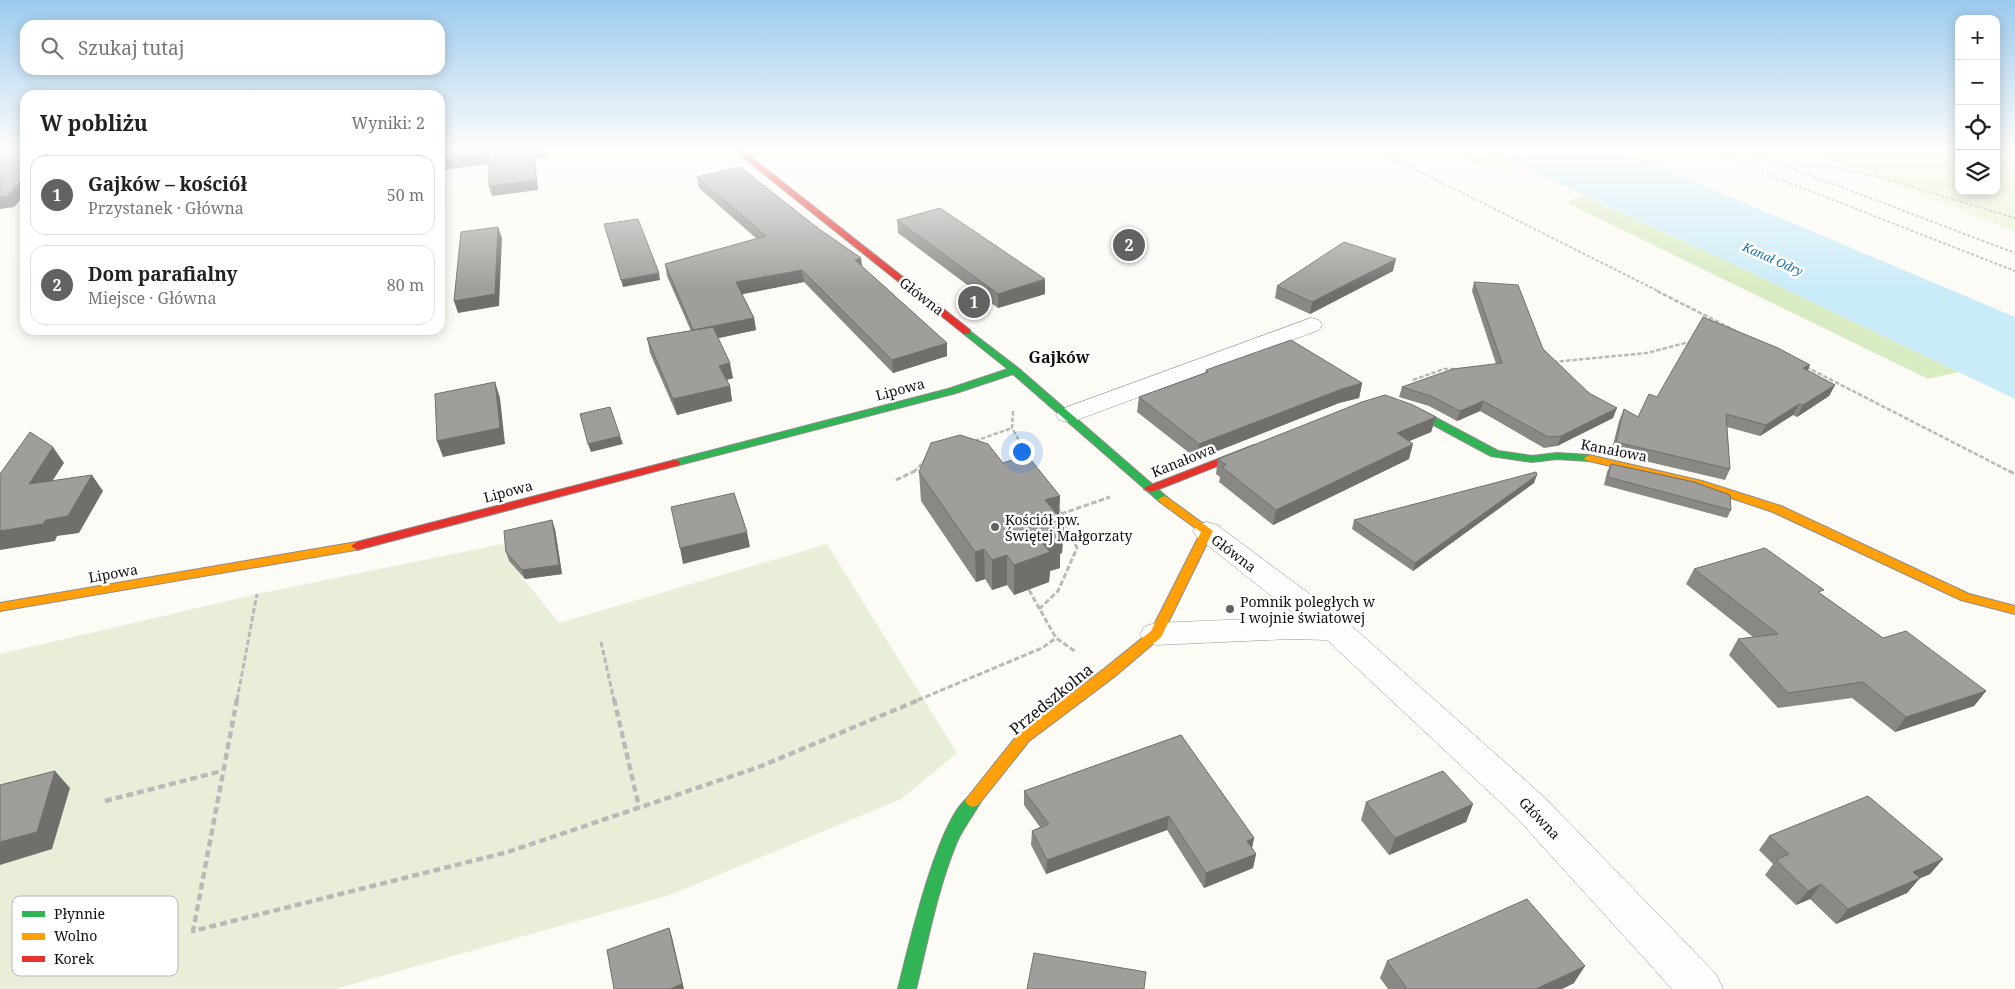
<!DOCTYPE html>
<html lang="pl">
<head>
<meta charset="utf-8">
<style>
  body { margin:0; font-family:"Noto Serif",serif; background:#f6f6f6; color:#222 }
  .controls { position:absolute; right:15px; top:15px; display:grid; overflow:hidden; border-radius:10px; box-shadow:0 2px 12px #0003 }
  .controls button { width:45px; height:45px; display:grid; place-items:center; padding:0; border:0; border-bottom:1px solid #e0e0e0; background:#fff; color:#222; font:25px sans-serif }
  .you { position:absolute; left:1021px; top:451px; width:18px; height:18px; margin:-12px; border:4px solid #fff; border-radius:50%; background:#1a73e8; box-shadow:0 0 0 8px #1a73e833 }
  .badge { display:grid; place-items:center; width:32px; height:32px; border-radius:50%; background:#636260; color:#fff; font-size:16px; font-weight:700 }
  .pin { position:absolute; translate:-50% -50%; border:2px solid #fff; box-shadow:0 1px 5px #0006 }
  .list { margin:0; padding:0; list-style:none }
  h2 { display:flex; justify-content:space-between; align-items:center; height:65px; margin:0; padding:0 20px; font-size:21px }
  h2 small { font-size:16px; font-weight:400; color:#767676 }
  .list li { display:grid; grid-template-columns:32px 1fr auto; gap:15px; align-items:center; box-sizing:border-box; height:80px; margin:0 10px 10px; padding:0 10px; border:1px solid #e0e0e0; border-radius:15px }
  .list b { display:block; font-size:19px; white-space:nowrap }
  .list p { margin:0; font-size:16px; white-space:nowrap; color:#767676 }
  .list em { font-size:16px; font-style:normal; color:#767676 }
  .icon { flex:none; width:28px; height:28px; fill:none; stroke:currentColor; stroke-width:2; stroke-linecap:round; stroke-linejoin:round }
  .map { position:relative; flex:none; width:2015px; height:989px; overflow:hidden }
  .search { position:absolute; background:#fff; box-shadow:0 2px 12px #0003; left:20px; top:20px; width:425px; height:55px; display:flex; align-items:center; gap:12px; box-sizing:border-box; padding:0 18px; border-radius:15px; color:#767676; font-size:19px }
  .panel { position:absolute; background:#fff; box-shadow:0 2px 12px #0003; left:20px; top:90px; width:425px; height:245px; border-radius:15px }
  .map>svg:first-child { display:block }
  .green { fill:#e8f3d5 }
  .forest { fill:#d9ebc2 }
  .cemetery { fill:#e9eed9 }
  .water { fill:#caebf8 }
  .lines { fill:none; stroke-linecap:round; stroke-linejoin:round }
  .street-casing { stroke:#969694; stroke-width:1 }
  .fast-casing { stroke:#8d8c8a; stroke-width:2 }
  .slow-casing { stroke:#8d8c8a; stroke-width:2 }
  .jam-casing { stroke:#8d8c8a; stroke-width:2 }
  .path-far3 { stroke:#b9b9b8; stroke-width:2; stroke-dasharray:3 2; stroke-linecap:butt }
  .path-far2 { stroke:#b9b9b8; stroke-width:2.5; stroke-dasharray:4.5 2; stroke-linecap:butt }
  .path-far1 { stroke:#b9b9b8; stroke-width:3; stroke-dasharray:5.5 2.5; stroke-linecap:butt }
  .path { stroke:#b9b9b8; stroke-width:4.5; stroke-dasharray:7 4; stroke-linecap:butt }
  .street { fill:#fffefe; fill-rule:evenodd }
  .fast { fill:#30b455; fill-rule:evenodd }
  .slow { fill:#ff9f0a; fill-rule:evenodd }
  .jam { fill:#e5322d; fill-rule:evenodd }
  .wall { fill:#8a8885 }
  .shaded-wall { fill:#706f6c }
  .building { fill:#a09e9b; stroke:#706f6c }
  .poi-dot { fill:#636260; stroke:#fff; stroke-width:2 }
  .labels { text-anchor:middle; dominant-baseline:central; stroke-width:5; stroke-linejoin:round; paint-order:stroke }
  .far-water-label { font-size:12px; font-style:italic; fill:#1270a9; stroke:#fff }
  .street-label { font-size:14px; fill:#101010; stroke:#fff }
  .poi-label { font-size:14px; fill:#101010; stroke:#fff; text-anchor:start }
  .quarter-label { font-size:16px; font-weight:bold; fill:#101010; stroke:#fff }
  .near-street-label { font-size:16px; fill:#101010; stroke:#fff }
  .key { fill:#fff; stroke:#b7b7b7; stroke-width:1 }
  .key-label { font-size:14px; fill:#101010 }
</style>
</head>
<body>
<div class="map">
<svg width="2015" height="989" viewBox="0 0 2015 989">
  <rect width="100%" height="100%" fill="#fcfbf6"/>
  <path class="green" d="M 1804,150 L 1959,150 L 1959,191 L 1996,191 L 1996,150 L 2015,150 L 2015,232 Z"/>
  <path class="forest" d="M 1453,150 L 1478,150 L 1512,165 L 1510,169 L 1486,166 Z
    M 1584,196 L 1716,256 L 1959,372 L 1928,379 L 1565,202 Z"/>
  <path class="cemetery" d="M 507,543 L 509,561 L 559,623 L 827,544 L 957,753 L 901,799 L 670,895 L 335,989 L 0,989 L 0,654 L 257,594 Z"/>
  <path class="water" d="M 1486,150 L 1619,150 L 2015,317 L 2015,399 L 1716,256 Z"/>
  <g class="lines">
    <g class="street-casing">
      <path id="street" d="M 1311,318 L 1319,320 L 1322,325 L 1319,330 L 1077,420 L 1068,422 L 1059,420 L 1056,415 L 1059,410 Z
        M 1207,522 L 1217,525 L 1346,621 L 1543,796 L 1716,974 L 1723,989 L 1672,989 L 1517,818 L 1327,640 L 1290,639 L 1156,645 L 1145,642 L 1140,634 L 1145,626 L 1156,623 L 1298,617 L 1197,537 L 1193,531 L 1197,525 Z"/>
    </g>
    <g class="fast-casing">
      <path id="fast" d="M 967,329 L 1018,368 L 1168,498 L 1170,500 L 1168,502 L 1160,502 L 1013,374 L 956,393 L 679,465 L 675,466 L 670,463 L 671,461 L 948,389 L 1008,369 L 964,334 L 964,330 Z
        M 1399,403 L 1423,411 L 1498,451 L 1532,456 L 1557,453 L 1589,455 L 1594,458 L 1589,461 L 1557,459 L 1532,462 L 1491,456 L 1415,415 L 1395,408 L 1394,406 L 1395,404 Z
        M 973,795 L 978,797 L 981,801 C 973,816 962,829 956,844 C 937,891 928,940 916,989 L 898,989 C 907,954 940,806 973,795 Z"/>
    </g>
    <g class="slow-casing">
      <path id="slow" d="M 1589,455 L 1702,481 L 1781,506 L 1969,594 L 2015,606 L 2015,614 L 1961,600 L 1773,512 L 1695,486 L 1585,460 L 1584,458 Z
        M 1164,496 L 1168,498 L 1213,531 L 1161,637 L 1114,677 L 1029,741 L 978,805 L 973,807 L 968,805 L 965,801 L 968,797 L 1019,733 L 1104,669 L 1151,631 L 1201,532 L 1160,502 L 1158,500 L 1160,498 Z
        M 357,542 L 363,546 L 361,549 L 0,611 L 0,603 Z"/>
    </g>
    <g class="jam-casing">
      <path id="jam" d="M 734,150 L 742,150 L 970,330 L 970,334 L 964,334 Z
        M 1254,445 L 1258,446 L 1259,448 L 1258,450 L 1154,491 L 1150,492 L 1144,489 L 1146,487 Z
        M 675,460 L 679,461 L 680,463 L 679,465 L 357,550 L 351,546 L 357,542 Z"/>
    </g>
    <path class="path-far3" d="M 1377,150 L 1660,292
      M 1706,150 L 1746,163 L 1769,175 L 2015,271
      M 1743,150 L 2015,253
      M 1780,165 L 1833,167 L 1876,176 L 2015,218"/>
    <path class="path-far2" d="M 1657,291 L 1736,331
      M 1553,362 L 1647,353 L 1693,341
      M 1806,367 L 2011,472
      M 1413,380 L 1444,369 L 1455,369
      M 1013,411 L 1012,428 L 1030,460
      M 975,441 L 1012,428
      M 914,472 L 926,459"/>
    <path class="path-far1" d="M 2009,471 L 2015,474
      M 896,480 L 915,471
      M 1061,514 L 1110,497
      M 1029,590 L 1056,638 L 1076,652
      M 1039,609 L 1058,591 L 1077,548 L 1058,508
      M 601,642 L 614,700
      M 237,700 L 257,594
      M 918,700 L 1042,648 L 1056,638"/>
    <path class="path" d="M 237,699 L 193,931 L 508,852 L 759,767 L 921,699
      M 614,699 L 639,807
      M 105,801 L 222,771"/>
    <use href="#street" class="street"/>
    <use href="#fast" class="fast"/>
    <use href="#slow" class="slow"/>
    <use href="#jam" class="jam"/>
  </g>
  <path class="wall" d="M 697,177 L 819,229 L 861,258 L 862,266 L 947,356 L 893,373 L 804,282 L 742,294 L 754,318 L 756,330 L 718,338 L 733,378 L 727,380 L 730,386 L 732,401 L 677,415 L 650,353 L 647,338 L 691,331 L 667,276 L 665,264 L 757,239 L 699,188 Z
    M 897,220 L 1045,294 L 998,308 L 898,233 Z
    M 1393,271 L 1310,314 L 1275,298 L 1277,286 Z
    M 1474,282 L 1543,349 L 1613,418 L 1557,446 L 1544,448 L 1480,411 L 1457,421 L 1429,406 L 1399,397 L 1402,387 L 1496,364 L 1472,291 Z
    M 1206,370 L 1362,383 L 1359,398 L 1339,403 L 1197,459 L 1137,412 L 1139,397 L 1205,373 Z
    M 1807,371 L 1835,385 L 1829,396 L 1797,417 L 1793,415 L 1760,436 L 1727,427 L 1730,469 L 1725,480 L 1611,453 L 1619,421 L 1624,409 L 1638,417 L 1657,397 Z
    M 1436,417 L 1431,432 L 1409,441 L 1409,459 L 1273,525 L 1219,482 L 1220,477 L 1216,474 L 1218,459 Z
    M 1003,463 L 1060,496 L 1059,517 L 1064,523 L 1062,553 L 1060,554 L 1060,568 L 1050,571 L 1049,582 L 1014,595 L 1007,585 L 992,590 L 985,579 L 976,582 L 921,501 L 919,472 Z
    M 1611,464 L 1731,510 L 1727,518 L 1604,485 L 1607,472 Z
    M 1534,483 L 1413,571 L 1352,529 L 1354,520 Z
    M 555,529 L 562,574 L 525,579 L 509,561 L 506,552 Z
    M 1694,569 L 1821,594 L 1883,638 L 1986,691 L 1974,706 L 1895,732 L 1852,698 L 1778,708 L 1729,655 L 1738,639 L 1753,637 L 1686,584 Z
    M 1181,735 L 1254,838 L 1252,848 L 1256,854 L 1253,868 L 1204,888 L 1167,830 L 1046,874 L 1031,845 L 1032,831 L 1040,827 L 1024,805 L 1024,791 Z
    M 1366,802 L 1473,804 L 1466,822 L 1389,855 L 1361,820 Z
    M 1769,836 L 1943,859 L 1930,874 L 1920,878 L 1907,893 L 1836,924 L 1810,899 L 1796,905 L 1765,875 L 1773,864 L 1759,850 Z
    M 1387,961 L 1574,983 L 1562,989 L 1388,989 L 1380,978 Z"/>
  <path class="shaded-wall" d="M 533,150 L 548,150 L 548,156 L 535,158 L 538,190 L 492,196 L 489,186 Z
    M 489,154 L 491,164 L 440,170 L 440,160 Z
    M 25,176 L 25,194 L 14,207 L 0,209 L 0,197 Z
    M 498,227 L 502,238 L 499,306 L 458,313 L 454,301 Z
    M 861,258 L 862,270 L 855,260 Z
    M 1396,259 L 1393,271 L 1310,314 L 1312,302 Z
    M 802,270 L 804,282 L 738,295 L 736,282 Z
    M 659,273 L 660,280 L 623,287 L 621,280 Z
    M 1045,279 L 1045,294 L 998,308 L 998,294 Z
    M 754,318 L 756,330 L 696,343 L 693,330 Z
    M 947,343 L 947,356 L 893,373 L 892,360 Z
    M 730,363 L 733,378 L 722,381 L 719,366 Z
    M 1810,365 L 1805,376 L 1803,368 Z
    M 495,382 L 500,398 L 505,444 L 443,457 L 437,441 Z
    M 1362,383 L 1359,398 L 1339,403 L 1197,459 L 1199,444 L 1342,389 Z
    M 1835,385 L 1829,396 L 1797,417 L 1803,405 Z
    M 730,386 L 732,401 L 677,415 L 673,399 Z
    M 1483,401 L 1480,411 L 1457,421 L 1460,411 Z
    M 1799,404 L 1793,415 L 1760,436 L 1766,425 Z
    M 1617,408 L 1613,418 L 1557,446 L 1561,436 Z
    M 1436,417 L 1431,432 L 1393,448 L 1397,433 Z
    M 620,436 L 623,444 L 591,452 L 588,444 Z
    M 1413,444 L 1409,459 L 1273,525 L 1276,510 Z
    M 53,447 L 64,463 L 40,500 L 29,484 Z
    M 92,475 L 103,491 L 79,533 L 57,536 L 55,541 L 0,550 L 0,531 Z
    M 1537,475 L 1534,483 L 1413,571 L 1415,563 Z
    M 1060,496 L 1058,525 L 1045,500 Z
    M 552,520 L 555,529 L 562,574 L 525,579 L 522,570 Z
    M 1064,523 L 1062,553 L 1060,554 L 1060,568 L 1050,571 L 1049,582 L 1014,595 L 1014,565 L 1043,544 L 1053,527 Z
    M 747,532 L 750,547 L 683,564 L 680,548 Z
    M 984,549 L 985,579 L 976,582 L 975,552 Z
    M 1007,555 L 1007,585 L 992,590 L 992,560 Z
    M 1986,691 L 1974,706 L 1895,732 L 1906,717 Z
    M 55,771 L 70,788 L 52,849 L 0,865 L 0,842 Z
    M 1473,804 L 1466,822 L 1389,855 L 1395,838 Z
    M 1169,816 L 1167,830 L 1046,874 L 1047,860 Z
    M 1254,838 L 1251,852 L 1247,841 Z
    M 1256,854 L 1253,868 L 1204,888 L 1206,873 Z
    M 1943,859 L 1930,874 L 1900,887 L 1913,872 Z
    M 1920,878 L 1907,893 L 1836,924 L 1848,909 Z
    M 1821,884 L 1810,899 L 1796,905 L 1808,891 Z
    M 669,928 L 672,937 L 684,989 L 670,989 Z
    M 1585,966 L 1574,983 L 1562,989 L 1536,989 Z"/>
  <path class="building" d="M 0,150 L 25,150 L 25,176 L 7,196 L 0,197 Z
    M 440,150 L 533,150 L 536,180 L 489,186 L 489,154 L 440,160 Z
    M 740,167 L 819,229 L 861,258 L 855,260 L 947,343 L 892,360 L 802,270 L 736,282 L 754,318 L 693,330 L 665,264 L 766,236 L 697,177 Z
    M 940,208 L 1045,279 L 998,294 L 897,220 Z
    M 638,219 L 659,273 L 621,280 L 604,224 Z
    M 498,227 L 495,294 L 454,301 L 461,232 Z
    M 1344,242 L 1396,259 L 1312,302 L 1277,286 Z
    M 1474,282 L 1518,285 L 1543,349 L 1589,393 L 1617,408 L 1561,436 L 1548,437 L 1483,401 L 1460,411 L 1431,396 L 1402,387 L 1453,369 L 1502,363 Z
    M 1703,317 L 1778,348 L 1810,365 L 1803,368 L 1835,385 L 1803,405 L 1799,404 L 1766,425 L 1726,414 L 1730,469 L 1616,442 L 1624,409 L 1638,417 L 1649,394 L 1657,397 Z
    M 713,327 L 730,363 L 719,366 L 730,386 L 673,399 L 647,338 Z
    M 1291,340 L 1362,383 L 1342,389 L 1199,444 L 1139,397 L 1208,372 L 1206,370 Z
    M 495,382 L 500,428 L 437,441 L 435,394 Z
    M 1385,395 L 1413,405 L 1436,417 L 1397,433 L 1413,444 L 1276,510 L 1222,467 L 1226,465 L 1218,459 L 1362,402 Z
    M 610,407 L 620,436 L 588,444 L 580,414 Z
    M 30,432 L 53,447 L 29,484 L 92,475 L 68,516 L 46,520 L 43,524 L 0,531 L 0,474 Z
    M 960,435 L 988,444 L 1003,463 L 1027,455 L 1060,496 L 1045,500 L 1064,523 L 1053,527 L 1061,538 L 1043,544 L 1050,552 L 1014,565 L 1007,555 L 992,560 L 984,549 L 975,552 L 919,472 L 931,443 Z
    M 1611,464 L 1694,482 L 1730,495 L 1731,510 L 1608,477 Z
    M 1536,472 L 1537,475 L 1415,563 L 1354,520 Z
    M 734,493 L 747,532 L 680,548 L 671,507 Z
    M 552,520 L 559,565 L 522,570 L 506,552 L 504,531 Z
    M 1765,548 L 1824,590 L 1818,592 L 1883,638 L 1906,631 L 1986,691 L 1906,717 L 1863,682 L 1788,693 L 1738,639 L 1778,634 L 1694,569 Z
    M 1181,735 L 1254,838 L 1247,841 L 1256,854 L 1206,873 L 1169,816 L 1047,860 L 1032,831 L 1049,824 L 1024,791 Z
    M 55,771 L 37,832 L 0,842 L 0,785 Z
    M 1443,771 L 1473,804 L 1395,838 L 1366,802 Z
    M 1868,796 L 1943,859 L 1913,872 L 1920,878 L 1848,909 L 1821,884 L 1808,891 L 1776,860 L 1789,854 L 1769,836 Z
    M 1527,899 L 1585,966 L 1536,989 L 1403,989 L 1406,987 L 1387,961 Z
    M 669,928 L 682,984 L 670,989 L 614,989 L 607,950 Z
    M 1034,953 L 1146,972 L 1144,989 L 1027,989 Z"/>
  <linearGradient id="sky" x2="0" y2="1"><stop stop-color="#9ccaee"/><stop offset="0.52" stop-color="#fefdfb"/><stop offset="1" stop-color="#fefdfb" stop-opacity="0"/></linearGradient>
  <rect width="2015" height="289" fill="url(#sky)"/>
  <g class="poi-dot">
    <circle cx="995" cy="527" r="5"/>
    <circle cx="1230" cy="609" r="5"/>
  </g>
  <g class="labels">
    <g class="far-water-label">
      <text transform="translate(1773 259) rotate(24)">Kanał Odry</text>
    </g>
    <g class="street-label">
      <text transform="translate(922 296) rotate(38)">Główna</text>
      <text transform="translate(900 389) rotate(-15)">Lipowa</text>
      <text transform="translate(1614 450) rotate(11)">Kanałowa</text>
      <text transform="translate(1183 460) rotate(-22)">Kanałowa</text>
      <text transform="translate(508 491) rotate(-15)">Lipowa</text>
      <text transform="translate(1234 553) rotate(37)">Główna</text>
      <text transform="translate(113 573) rotate(-10)">Lipowa</text>
      <text transform="translate(1540 818) rotate(46)">Główna</text>
    </g>
    <g class="poi-label">
      <text x="1005" y="519">Kościół pw.<tspan x="1005" dy="16">Świętej Małgorzaty</tspan></text>
      <text x="1240" y="601">Pomnik poległych w<tspan x="1240" dy="16">I wojnie światowej</tspan></text>
    </g>
    <g class="quarter-label">
      <text x="1059" y="357">Gajków</text>
    </g>
    <g class="near-street-label">
      <text transform="translate(1051 699) rotate(-39)">Przedszkolna</text>
    </g>
  </g>
  <rect x="12" y="896" width="166" height="80" rx="8" class="key"/>
  <rect x="22" y="911" width="23" height="6" fill="#30b455"/>
  <rect x="22" y="933" width="23" height="7" fill="#ff9f0a"/>
  <rect x="22" y="956" width="23" height="6" fill="#e5322d"/>
  <g class="key-label">
    <text x="54" y="919">Płynnie</text>
    <text x="54" y="941">Wolno</text>
    <text x="54" y="964">Korek</text>
  </g>
</svg>
<div class="controls">
<button>+</button>
<button>−</button>
<button><svg class="icon" aria-label="locate" viewBox="0 0 24 24"><circle cx="12" cy="12" r="6"/><path d="M12 2v4M12 18v4M2 12h4M18 12h4"/></svg></button>
<button><svg class="icon" aria-label="layers" viewBox="0 0 24 24"><path d="M12 4l9 5-9 5-9-5zM3 14l9 5 9-5"/></svg></button>
</div>
<div class="you"></div>
<div class="pin badge" style="left:974px;top:302px">1</div>
<div class="pin badge" style="left:1129px;top:245px">2</div>
<div class="search"><svg class="icon" aria-label="search" viewBox="0 0 24 24"><circle cx="10" cy="10" r="6"/><path d="M15 15l6 6"/></svg>Szukaj tutaj</div>
<section class="panel">
<h2>W pobliżu<small>Wyniki: 2</small></h2>
<ul class="list">
<li><span class="badge">1</span><div><b>Gajków – kościół</b><p>Przystanek · Główna</p></div><em>50 m</em></li>
<li><span class="badge">2</span><div><b>Dom parafialny</b><p>Miejsce · Główna</p></div><em>80 m</em></li>
</ul>
</section>
</div>
</body>
</html>
